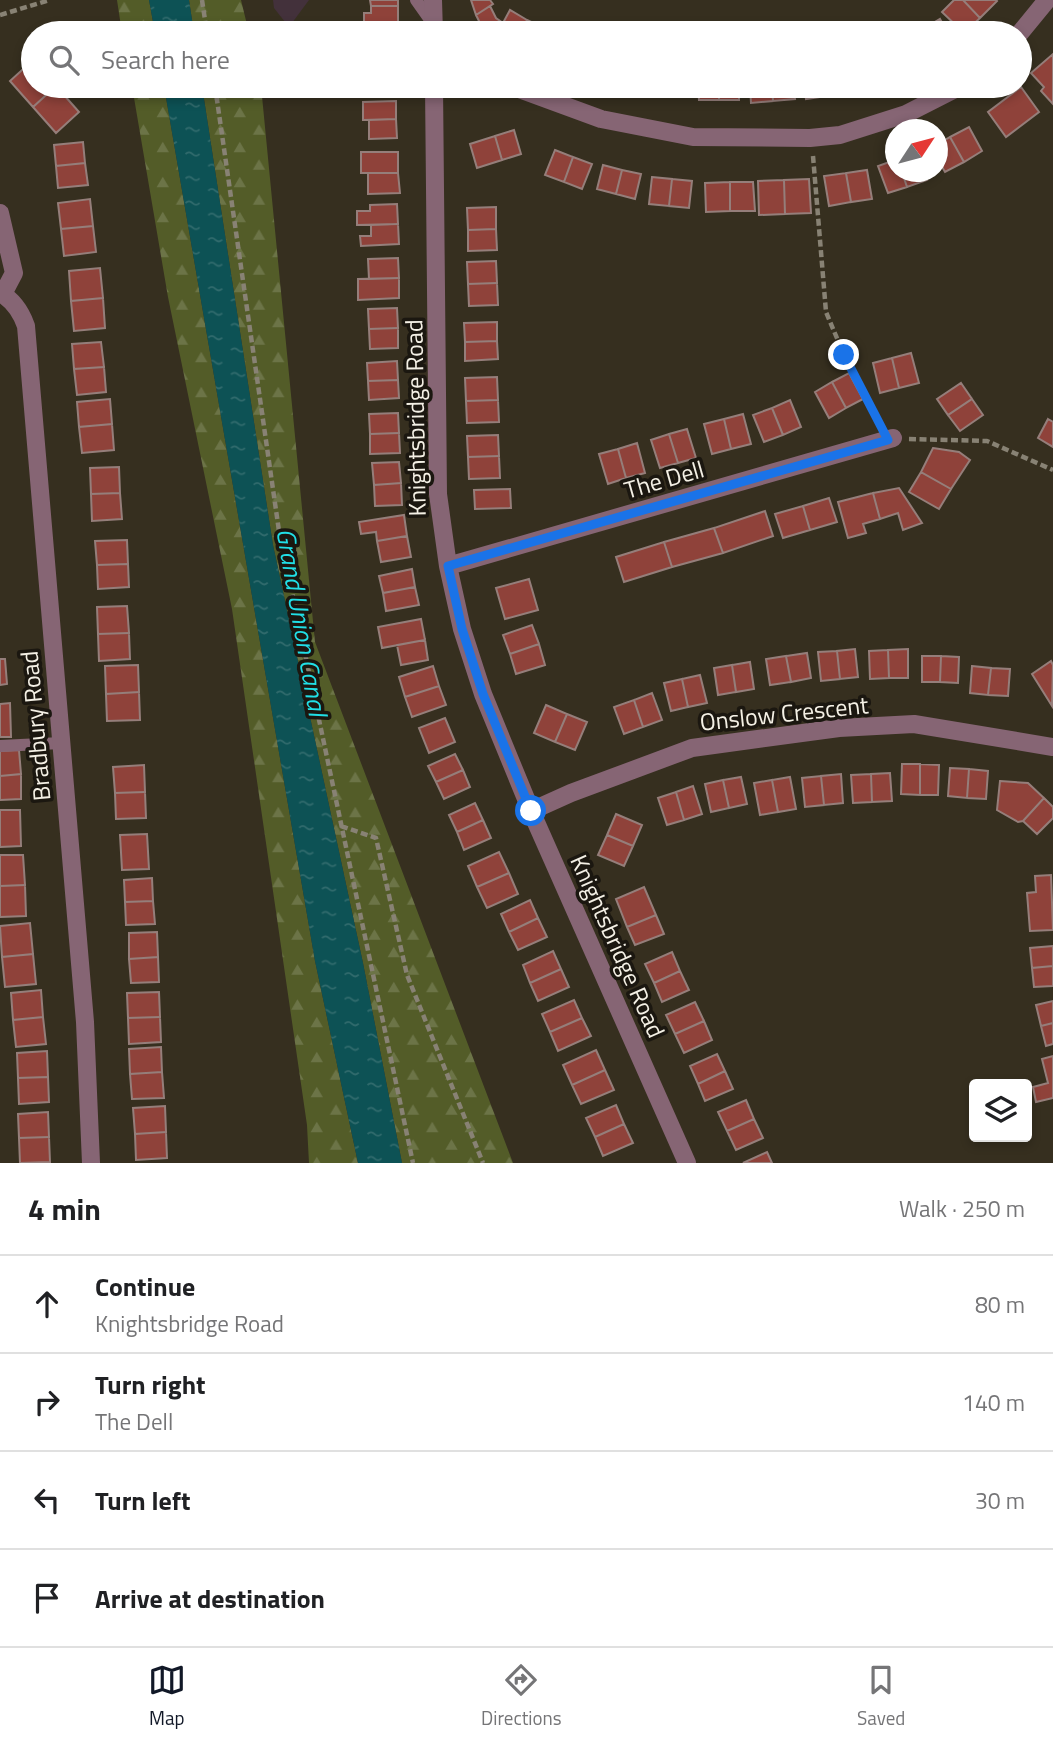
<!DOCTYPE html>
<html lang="en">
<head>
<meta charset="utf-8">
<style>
  body { margin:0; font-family:"Titillium Web",sans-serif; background:#f2f2f2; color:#202124 }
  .controls { position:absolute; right:21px; bottom:21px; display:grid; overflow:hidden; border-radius:7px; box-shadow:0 4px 10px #0003 }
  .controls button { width:63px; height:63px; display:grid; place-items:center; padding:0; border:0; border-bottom:2px solid #e0e0e0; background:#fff; color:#202124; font:35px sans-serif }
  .compass { position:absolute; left:885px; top:119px; width:63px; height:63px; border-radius:50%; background:#fff; box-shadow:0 4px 10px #0003; rotate:54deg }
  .stop { position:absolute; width:21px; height:21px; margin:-16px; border:5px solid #1a73e8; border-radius:50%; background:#fff }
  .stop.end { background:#1a73e8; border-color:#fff; box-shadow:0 2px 7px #0008 }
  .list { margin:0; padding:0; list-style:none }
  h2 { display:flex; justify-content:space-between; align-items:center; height:91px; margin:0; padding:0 28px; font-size:30px }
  h2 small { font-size:23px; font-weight:400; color:#757577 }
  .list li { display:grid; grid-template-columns:46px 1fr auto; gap:21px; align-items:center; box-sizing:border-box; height:98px; padding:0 28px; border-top:2px solid #e0e0e0 }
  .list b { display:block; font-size:26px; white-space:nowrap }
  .list p { margin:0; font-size:23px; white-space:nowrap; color:#757577 }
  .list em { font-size:23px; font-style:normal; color:#757577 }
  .icon { flex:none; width:38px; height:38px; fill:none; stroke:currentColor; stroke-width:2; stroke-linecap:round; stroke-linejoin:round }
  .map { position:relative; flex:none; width:1053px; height:1163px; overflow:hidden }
  .search { position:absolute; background:#fff; box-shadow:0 4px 10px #0003; left:21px; right:21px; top:21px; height:77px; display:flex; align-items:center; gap:18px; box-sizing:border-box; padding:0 24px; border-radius:38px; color:#757577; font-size:26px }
  .sheet { height:483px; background:#fff }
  nav { display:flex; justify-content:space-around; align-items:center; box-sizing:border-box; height:98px; border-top:2px solid #e0e0e0; background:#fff; font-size:19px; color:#757577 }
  nav a { display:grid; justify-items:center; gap:4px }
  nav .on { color:#111827 }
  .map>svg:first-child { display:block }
  .education { fill:#43313b }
  .forest { fill:url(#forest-firs) }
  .water { fill:url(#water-ripples) }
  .building { fill:#8f423a; stroke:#957e7a; stroke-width:2 }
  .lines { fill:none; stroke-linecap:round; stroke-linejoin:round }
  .path { stroke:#888274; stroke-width:4.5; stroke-dasharray:7 3.5; stroke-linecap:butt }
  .lane { stroke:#866574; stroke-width:12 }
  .street { stroke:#866574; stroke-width:18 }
  .route { stroke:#1a73e8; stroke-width:9 }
  .labels { text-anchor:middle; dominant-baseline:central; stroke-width:7; stroke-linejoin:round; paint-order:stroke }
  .street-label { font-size:24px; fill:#f4f0e5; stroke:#1b1710 }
  .water-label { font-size:26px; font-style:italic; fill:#21dfe6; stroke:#1b1710 }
</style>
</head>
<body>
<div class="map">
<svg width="1053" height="1163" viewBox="0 0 1053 1163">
  <defs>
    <pattern id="forest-firs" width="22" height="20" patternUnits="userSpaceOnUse" patternTransform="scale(1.75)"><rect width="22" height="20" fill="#535c28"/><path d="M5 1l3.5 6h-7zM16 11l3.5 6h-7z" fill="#6c7447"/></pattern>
    <pattern id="water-ripples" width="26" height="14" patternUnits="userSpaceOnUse" patternTransform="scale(1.75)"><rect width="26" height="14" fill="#0d5255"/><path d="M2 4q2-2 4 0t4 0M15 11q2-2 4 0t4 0" fill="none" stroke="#316b6d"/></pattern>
  </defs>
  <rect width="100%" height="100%" fill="#362f1f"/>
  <path class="education" d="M 273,0 L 309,0 L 289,27 L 274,8 Z"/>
  <path class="forest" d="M 117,0 L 149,0 L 155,33 L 122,33 Z
    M 189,0 L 241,0 L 249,33 L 194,33 Z
    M 132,86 L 164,86 L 315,961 L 358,1163 L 309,1163 L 307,1125 L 232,609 L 168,297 Z
    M 202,86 L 261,86 L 315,642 L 513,1163 L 402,1163 L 363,963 L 273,545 Z"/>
  <path class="water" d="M 149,0 L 189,0 L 194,33 L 155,33 Z
    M 164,86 L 202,86 L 273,545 L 363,963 L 402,1163 L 358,1163 L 315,961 Z"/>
  <path class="building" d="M 370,0 L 398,0 L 398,6 L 371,6 Z
    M 471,0 L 490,0 L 493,4 L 476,15 Z
    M 954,0 L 963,0 L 980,18 L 964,33 L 942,12 Z
    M 963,0 L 996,0 L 997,1 L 980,18 Z
    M 371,6 L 398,6 L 398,33 L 364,33 L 364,13 L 371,13 Z
    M 490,6 L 496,18 L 503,23 L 510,10 L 527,20 L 520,33 L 483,33 L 484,31 L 476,15 Z
    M 940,19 L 948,33 L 922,33 L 920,31 Z
    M 527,20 L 550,31 L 549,33 L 520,33 Z
    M 1053,54 L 1053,104 L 1041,91 L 1044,87 L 1031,73 Z
    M 33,60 L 33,86 L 56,86 L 33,107 L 10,81 Z
    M 56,86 L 79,112 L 56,133 L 33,107 Z
    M 649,86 L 669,86 L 668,95 L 649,92 Z
    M 669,86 L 688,86 L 687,97 L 668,95 Z
    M 698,86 L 719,86 L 719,100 L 699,100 Z
    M 719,86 L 739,86 L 739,100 L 719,100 Z
    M 750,86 L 772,86 L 773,101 L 751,103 Z
    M 772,86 L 793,86 L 795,99 L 773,101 Z
    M 804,86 L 825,86 L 827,96 L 806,99 Z
    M 825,86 L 846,86 L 847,92 L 827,96 Z
    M 1021,87 L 1039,112 L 1006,137 L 988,112 Z
    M 396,101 L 396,119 L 363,120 L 363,102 Z
    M 396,119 L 397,138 L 369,139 L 369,120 Z
    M 969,127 L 982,151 L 964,162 L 950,137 Z
    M 514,130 L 521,154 L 502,160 L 495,136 Z
    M 495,136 L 502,160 L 477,168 L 470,144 Z
    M 950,137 L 964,162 L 945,172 L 937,158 L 937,144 Z
    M 83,142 L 85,163 L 56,166 L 54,145 Z
    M 555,150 L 573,157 L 564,182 L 545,175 Z
    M 361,152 L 398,152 L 398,173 L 361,173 Z
    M 573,157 L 592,164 L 582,189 L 564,182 Z
    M 895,160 L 895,172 L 902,172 L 907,187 L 888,193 L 878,166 Z
    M 85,163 L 88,185 L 58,188 L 56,166 Z
    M 603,165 L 622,170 L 616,194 L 597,189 Z
    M 622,170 L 641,174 L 635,199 L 616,194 Z
    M 867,170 L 872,199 L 851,202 L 846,173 Z
    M 902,172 L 924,172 L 927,180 L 907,187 Z
    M 368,173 L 398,173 L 400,193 L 368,194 Z
    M 846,173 L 851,202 L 829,206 L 824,176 Z
    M 652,177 L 672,179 L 669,206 L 649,204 Z
    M 672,179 L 692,181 L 689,208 L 669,206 Z
    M 809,179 L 811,213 L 785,214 L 784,180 Z
    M 784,180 L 785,214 L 759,215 L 758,181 Z
    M 730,182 L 730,211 L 706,212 L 705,183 Z
    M 730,182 L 753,182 L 755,211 L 730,211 Z
    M 90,199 L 93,226 L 61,229 L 58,203 Z
    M 397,204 L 398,224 L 357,225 L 357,211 L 370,211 L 370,205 Z
    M 496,207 L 496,229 L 468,230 L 467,208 Z
    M 398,224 L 399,244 L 361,246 L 360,236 L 371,236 L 371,225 Z
    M 93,226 L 96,252 L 64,256 L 61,229 Z
    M 496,229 L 497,250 L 468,251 L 468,230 Z
    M 398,258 L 399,278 L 369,279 L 368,259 Z
    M 496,261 L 497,283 L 468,284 L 467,262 Z
    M 100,268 L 103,298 L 71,301 L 69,271 Z
    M 399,278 L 399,298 L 358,300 L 358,279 Z
    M 497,283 L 498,305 L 469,306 L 468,284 Z
    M 103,298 L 105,328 L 74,331 L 71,301 Z
    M 397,308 L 398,328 L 369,329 L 368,309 Z
    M 497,322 L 497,341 L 465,342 L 464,323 Z
    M 398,328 L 398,348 L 370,349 L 369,329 Z
    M 497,341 L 498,359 L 465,361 L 465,342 Z
    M 101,342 L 104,367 L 74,369 L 72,344 Z
    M 911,353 L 919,383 L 899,388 L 892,358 Z
    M 892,358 L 899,388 L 880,393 L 873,363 Z
    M 397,361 L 398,380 L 368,381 L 367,363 Z
    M 104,367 L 106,392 L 77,395 L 74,369 Z
    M 849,373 L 863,399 L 846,408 L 832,382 Z
    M 497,377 L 498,400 L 466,401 L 465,378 Z
    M 398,380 L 399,398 L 369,400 L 368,381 Z
    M 832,382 L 846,408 L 829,418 L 815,392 Z
    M 961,383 L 972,399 L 948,415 L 937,399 Z
    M 110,399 L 112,424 L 79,427 L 77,402 Z
    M 972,399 L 983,415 L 960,431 L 948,415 Z
    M 498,400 L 499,422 L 467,423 L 466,401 Z
    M 790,400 L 801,427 L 783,435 L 772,408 Z
    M 772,408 L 783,435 L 764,442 L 753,415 Z
    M 398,413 L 399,433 L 370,434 L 369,414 Z
    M 743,414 L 751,444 L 731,449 L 724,419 Z
    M 724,419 L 731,449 L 712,454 L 704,424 Z
    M 1048,419 L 1053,422 L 1053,447 L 1038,438 Z
    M 112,424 L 114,450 L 82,453 L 79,427 Z
    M 687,429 L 696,458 L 678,463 L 669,434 Z
    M 399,433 L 400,453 L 370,454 L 370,434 Z
    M 669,434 L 678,463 L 660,468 L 651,440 Z
    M 498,435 L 499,456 L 468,457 L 467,436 Z
    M 637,443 L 645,473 L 626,478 L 618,449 Z
    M 933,448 L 959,452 L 970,460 L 951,489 L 921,472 Z
    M 618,449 L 626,478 L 608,484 L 599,454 Z
    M 499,456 L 500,478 L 469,479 L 468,457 Z
    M 399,462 L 401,483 L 374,485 L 372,463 Z
    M 119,467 L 120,493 L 91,494 L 90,468 Z
    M 921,472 L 951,489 L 939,509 L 909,492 Z
    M 401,483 L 402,505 L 375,506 L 374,485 Z
    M 899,488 L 922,523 L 903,530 L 898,513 L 880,519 L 873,493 Z
    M 510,489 L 511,508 L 475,509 L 474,490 Z
    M 120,493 L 122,519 L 92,521 L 91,494 Z
    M 873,493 L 880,519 L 863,524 L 866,533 L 848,538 L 838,502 Z
    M 829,498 L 837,522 L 810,530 L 803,506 Z
    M 803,506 L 810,530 L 783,538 L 775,514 Z
    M 765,511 L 773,536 L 723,553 L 714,528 Z
    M 404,515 L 407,536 L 377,541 L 376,532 L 361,534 L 359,522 Z
    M 714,528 L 723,553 L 672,567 L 664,542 Z
    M 407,536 L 411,557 L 381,562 L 377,541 Z
    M 127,540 L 128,564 L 97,565 L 95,541 Z
    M 664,542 L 672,567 L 624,582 L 616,557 Z
    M 128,564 L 129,587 L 98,589 L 97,565 Z
    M 412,569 L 415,587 L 383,593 L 379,576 Z
    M 529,579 L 538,610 L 505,619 L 496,588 Z
    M 415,587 L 419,605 L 386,611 L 383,593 Z
    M 127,606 L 129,633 L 98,634 L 97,607 Z
    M 421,619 L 425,640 L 382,648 L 378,627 Z
    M 532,625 L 539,644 L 510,654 L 503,635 Z
    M 129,633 L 130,659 L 99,661 L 98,634 Z
    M 425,640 L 428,660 L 401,665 L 397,645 Z
    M 539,644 L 545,665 L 516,674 L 510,654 Z
    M 855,649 L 858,677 L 840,679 L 837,651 Z
    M 908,649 L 908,678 L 889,678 L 888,650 Z
    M 888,650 L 889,678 L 870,679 L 869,651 Z
    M 837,651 L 840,679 L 821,681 L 818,652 Z
    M 807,653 L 811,678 L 791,682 L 786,656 Z
    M 786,656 L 791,682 L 770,685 L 766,659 Z
    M 922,656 L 941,656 L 940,682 L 922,682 Z
    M 941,656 L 959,657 L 958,683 L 940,682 Z
    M 0,659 L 5,659 L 7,684 L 0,685 Z
    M 1051,661 L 1053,665 L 1052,706 L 1032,674 Z
    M 750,662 L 754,689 L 736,692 L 732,665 Z
    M 138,665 L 139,692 L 106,694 L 105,666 Z
    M 732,665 L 736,692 L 718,695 L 714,668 Z
    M 433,666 L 439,686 L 405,697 L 399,677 Z
    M 972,666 L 991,668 L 988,695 L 970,693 Z
    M 991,668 L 1010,669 L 1008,696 L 988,695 Z
    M 700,675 L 707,703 L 688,707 L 682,679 Z
    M 682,679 L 688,707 L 671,711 L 664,683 Z
    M 439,686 L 446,705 L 412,717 L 405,697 Z
    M 139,692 L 140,720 L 107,721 L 106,694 Z
    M 652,693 L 662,720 L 643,727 L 634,700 Z
    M 634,700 L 643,727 L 624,734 L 614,707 Z
    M 10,703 L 11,737 L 0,737 L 0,704 Z
    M 546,705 L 567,714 L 555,742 L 534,733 Z
    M 567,714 L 587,722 L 575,750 L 555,742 Z
    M 445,718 L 455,742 L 429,753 L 419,728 Z
    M 19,750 L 21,774 L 0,776 L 0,751 Z
    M 455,754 L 463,770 L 436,782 L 428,766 Z
    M 902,764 L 920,764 L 920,795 L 901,794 Z
    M 920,764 L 939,765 L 938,795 L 920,795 Z
    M 144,765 L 145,792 L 115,793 L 113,767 Z
    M 950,768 L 969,769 L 967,798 L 948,796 Z
    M 969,769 L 988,771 L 986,799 L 967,798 Z
    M 463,770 L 470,787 L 444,799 L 436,782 Z
    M 890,773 L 892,801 L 872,802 L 871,774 Z
    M 21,774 L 21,799 L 0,800 L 0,776 Z
    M 841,774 L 843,803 L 824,805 L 821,776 Z
    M 871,774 L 872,802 L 853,803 L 851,775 Z
    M 821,776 L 824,805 L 805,807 L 802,778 Z
    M 741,777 L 747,804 L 729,808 L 723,780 Z
    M 790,777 L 796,809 L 778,812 L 772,780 Z
    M 723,780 L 729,808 L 711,812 L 705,784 Z
    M 772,780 L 778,812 L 760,815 L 754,783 Z
    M 1000,781 L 1028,783 L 1044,798 L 1023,821 L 1018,822 L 997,810 Z
    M 693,786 L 702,814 L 684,820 L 676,792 Z
    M 145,792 L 146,818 L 116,819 L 115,793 Z
    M 676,792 L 684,820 L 667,825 L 658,798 Z
    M 1044,798 L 1053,807 L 1053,818 L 1037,834 L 1023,821 Z
    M 475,803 L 483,820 L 457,832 L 449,815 Z
    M 0,810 L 20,810 L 21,846 L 0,847 Z
    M 616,814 L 642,825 L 633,846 L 607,835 Z
    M 483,820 L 491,838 L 464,850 L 457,832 Z
    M 147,834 L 149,869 L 122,870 L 120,835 Z
    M 607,835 L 633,846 L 624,866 L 598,855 Z
    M 499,852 L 509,873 L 477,887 L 468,866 Z
    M 0,855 L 23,855 L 25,885 L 0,886 Z
    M 509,873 L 518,894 L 487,908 L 477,887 Z
    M 1051,875 L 1053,930 L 1030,931 L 1027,893 L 1036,892 L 1035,876 Z
    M 152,878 L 153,901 L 125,902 L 124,880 Z
    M 25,885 L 26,916 L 0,917 L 0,886 Z
    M 644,887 L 656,915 L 627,927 L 616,899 Z
    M 530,900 L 538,918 L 509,932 L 501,914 Z
    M 153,901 L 155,924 L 126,925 L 125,902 Z
    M 656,915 L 664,934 L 635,945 L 627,927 Z
    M 538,918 L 547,937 L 518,950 L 509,932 Z
    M 30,923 L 33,954 L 2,957 L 0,926 Z
    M 157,932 L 158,957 L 129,959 L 129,933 Z
    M 1053,946 L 1053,966 L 1032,968 L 1030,948 Z
    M 553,951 L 561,969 L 530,983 L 523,965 Z
    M 672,952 L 680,971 L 654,983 L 645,964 Z
    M 33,954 L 36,984 L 5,987 L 2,957 Z
    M 158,957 L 159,982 L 131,983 L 129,959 Z
    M 1053,966 L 1053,986 L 1034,987 L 1032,968 Z
    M 561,969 L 569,987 L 538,1001 L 530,983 Z
    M 680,971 L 689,990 L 662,1002 L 654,983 Z
    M 41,990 L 43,1017 L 13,1020 L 11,993 Z
    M 159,992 L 160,1017 L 128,1018 L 127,993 Z
    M 574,1000 L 582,1018 L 550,1032 L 542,1014 Z
    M 1053,1001 L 1053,1023 L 1041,1026 L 1036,1005 Z
    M 695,1002 L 704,1021 L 675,1034 L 666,1015 Z
    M 43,1017 L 46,1044 L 16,1047 L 13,1020 Z
    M 160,1017 L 161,1042 L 129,1044 L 128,1018 Z
    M 582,1018 L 591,1036 L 558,1051 L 550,1032 Z
    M 704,1021 L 712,1040 L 684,1053 L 675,1034 Z
    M 1053,1023 L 1053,1044 L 1046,1046 L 1041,1026 Z
    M 161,1047 L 162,1072 L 130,1074 L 129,1049 Z
    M 596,1050 L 605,1070 L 572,1085 L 563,1065 Z
    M 47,1051 L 48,1077 L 18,1078 L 17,1053 Z
    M 717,1054 L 725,1071 L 698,1084 L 690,1066 Z
    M 1053,1056 L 1053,1098 L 1036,1102 L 1033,1087 L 1048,1083 L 1042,1059 Z
    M 605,1070 L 614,1090 L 581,1104 L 572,1085 Z
    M 725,1071 L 733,1089 L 705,1101 L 698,1084 Z
    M 162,1072 L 164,1098 L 132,1099 L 130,1074 Z
    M 48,1077 L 49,1102 L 19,1104 L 18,1078 Z
    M 746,1100 L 754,1119 L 727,1131 L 718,1112 Z
    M 616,1105 L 624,1124 L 595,1137 L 586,1118 Z
    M 165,1106 L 166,1132 L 135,1134 L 133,1108 Z
    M 48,1112 L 49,1137 L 19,1138 L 18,1114 Z
    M 754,1119 L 763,1138 L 736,1150 L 727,1131 Z
    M 624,1124 L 633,1143 L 603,1156 L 595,1137 Z
    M 166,1132 L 167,1158 L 136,1160 L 135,1134 Z
    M 49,1137 L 50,1162 L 20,1163 L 19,1138 Z
    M 767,1152 L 772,1163 L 743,1163 Z"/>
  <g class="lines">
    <path class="path" d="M 202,0 L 207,33
      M 0,15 L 50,0
      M 215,86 L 279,531 L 413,1163
      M 813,156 L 826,312 L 844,355 L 878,422
      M 909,439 L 987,441 L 1053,470
      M 341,826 L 376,838 L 407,975 L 483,1163"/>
    <path class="lane" d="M 416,0 L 433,24
      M 0,746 L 61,743"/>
    <path class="street" d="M 433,0 L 434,33
      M 1020,33 L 1047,0
      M 434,86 L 438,494 L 448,566 L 462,629 L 483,694 L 531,811 L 687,1163
      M 511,86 L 601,119 L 693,137 L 810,138 L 840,135 L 906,114 L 961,86
      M 0,213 L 14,273 L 3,294
      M 0,293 C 13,300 21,312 26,326 L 85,1022 L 91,1163
      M 448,566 L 893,438
      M 531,811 L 571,793 L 692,748 L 839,728 L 914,724 L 1053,747"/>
  </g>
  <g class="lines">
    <path class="route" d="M 531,811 L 483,694 L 462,629 L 448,566 L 888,440 L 844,355"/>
  </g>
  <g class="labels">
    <g class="street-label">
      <text transform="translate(415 418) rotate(-91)">Knightsbridge Road</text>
      <text transform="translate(664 479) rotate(-16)">The Dell</text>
      <text transform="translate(784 713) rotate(-6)">Onslow Crescent</text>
      <text transform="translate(35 726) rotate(-95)">Bradbury Road</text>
      <text transform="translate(618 946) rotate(66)">Knightsbridge Road</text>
    </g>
    <g class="water-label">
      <text transform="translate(302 622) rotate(80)">Grand Union Canal</text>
    </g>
  </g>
</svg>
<div class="controls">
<button><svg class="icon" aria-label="layers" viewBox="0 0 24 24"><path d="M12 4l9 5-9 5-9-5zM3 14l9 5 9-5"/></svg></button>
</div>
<svg class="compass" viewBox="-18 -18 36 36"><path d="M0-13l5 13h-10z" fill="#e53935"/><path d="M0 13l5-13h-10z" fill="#757577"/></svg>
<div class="stop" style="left:531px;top:811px"></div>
<div class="stop end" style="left:844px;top:355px"></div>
<div class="search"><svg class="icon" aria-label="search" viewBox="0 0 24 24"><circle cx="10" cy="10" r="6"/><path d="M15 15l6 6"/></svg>Search here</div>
</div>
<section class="sheet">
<h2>4 min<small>Walk · 250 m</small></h2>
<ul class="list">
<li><svg class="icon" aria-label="ahead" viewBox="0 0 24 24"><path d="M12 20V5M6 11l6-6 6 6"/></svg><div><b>Continue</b><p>Knightsbridge Road</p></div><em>80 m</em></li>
<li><svg class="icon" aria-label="right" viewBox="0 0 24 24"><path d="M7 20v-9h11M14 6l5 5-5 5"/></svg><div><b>Turn right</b><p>The Dell</p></div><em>140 m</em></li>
<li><svg class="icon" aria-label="left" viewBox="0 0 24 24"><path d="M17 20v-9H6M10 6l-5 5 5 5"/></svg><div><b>Turn left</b></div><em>30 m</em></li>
<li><svg class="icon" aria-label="arrive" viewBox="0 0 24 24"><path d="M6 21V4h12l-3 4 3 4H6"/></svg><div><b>Arrive at destination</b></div></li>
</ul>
</section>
<nav>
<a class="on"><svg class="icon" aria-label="map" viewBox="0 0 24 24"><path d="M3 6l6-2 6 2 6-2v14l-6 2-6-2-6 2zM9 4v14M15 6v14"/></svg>Map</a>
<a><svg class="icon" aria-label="directions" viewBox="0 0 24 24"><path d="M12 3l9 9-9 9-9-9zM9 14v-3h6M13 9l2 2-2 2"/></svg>Directions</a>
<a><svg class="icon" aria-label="saved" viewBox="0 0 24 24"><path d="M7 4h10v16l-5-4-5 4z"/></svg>Saved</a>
</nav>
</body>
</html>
